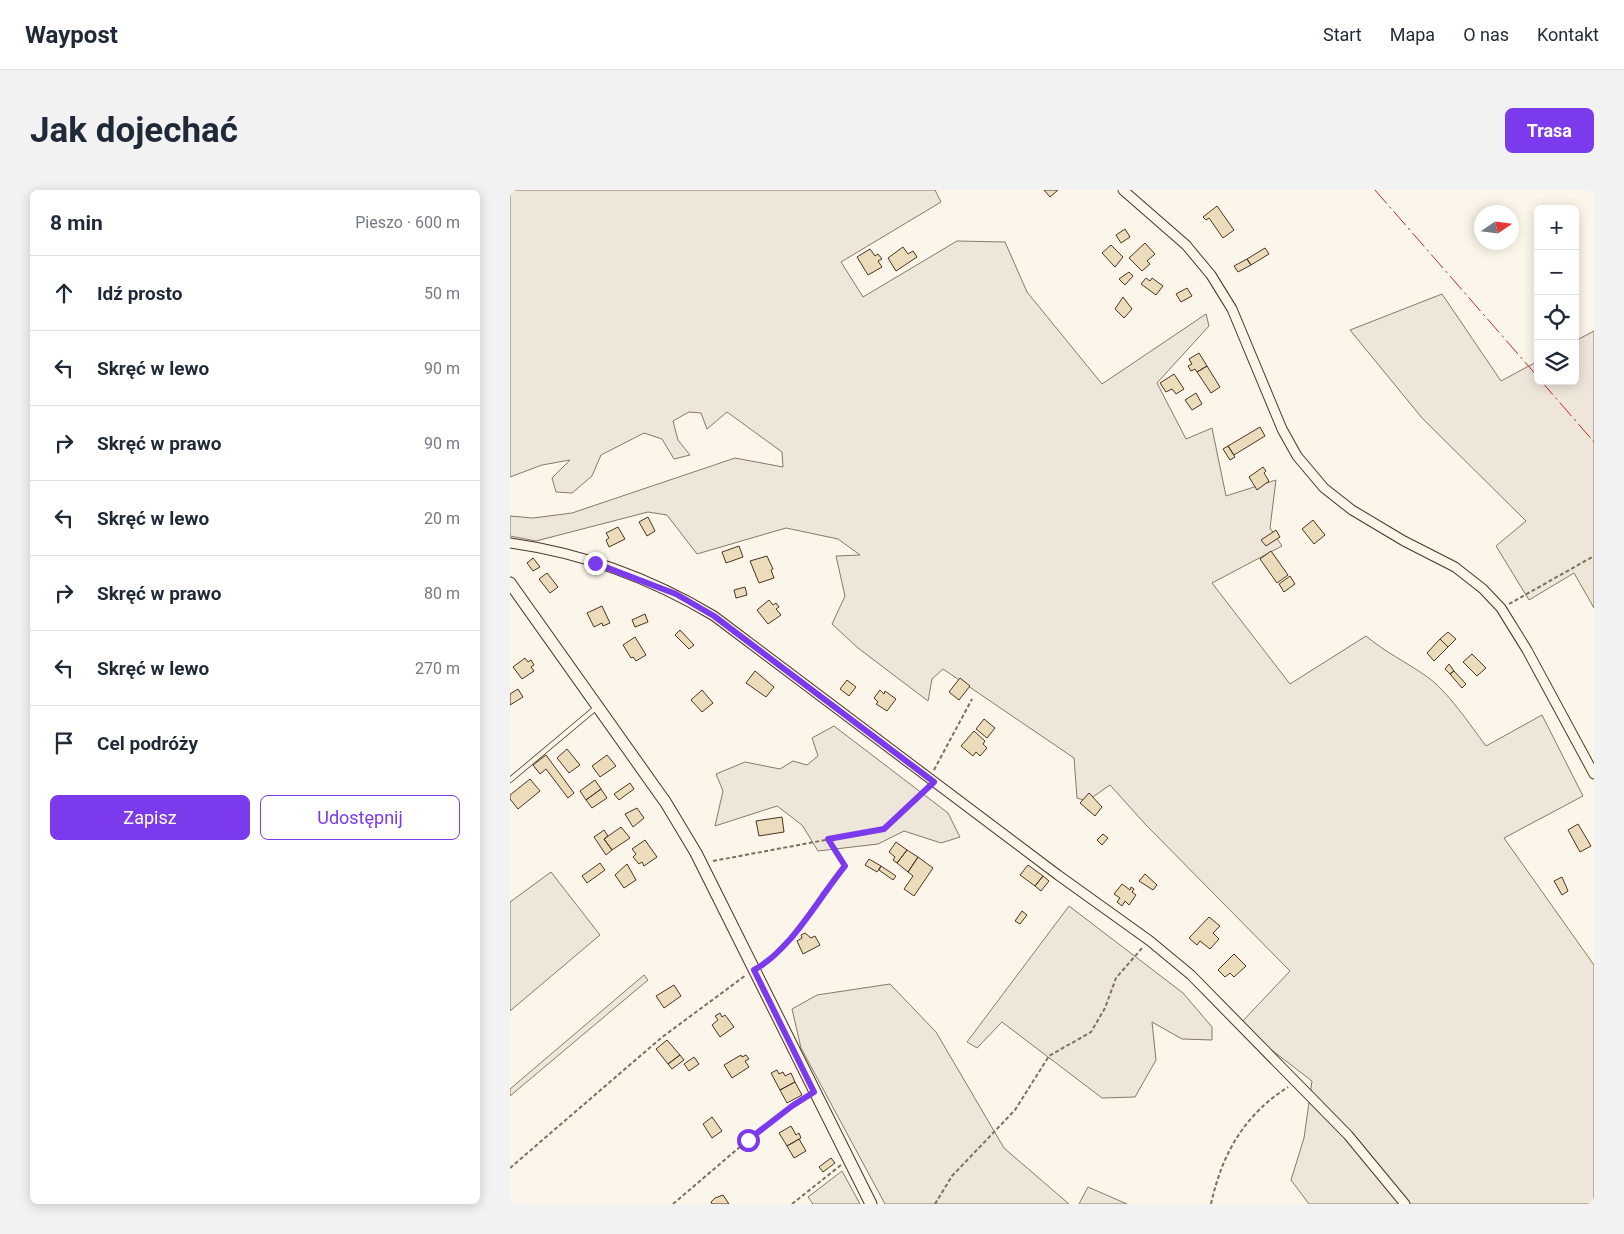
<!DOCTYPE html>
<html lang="pl">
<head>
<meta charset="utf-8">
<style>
  body { margin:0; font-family:Roboto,sans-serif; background:#f2f2f3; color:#1f2937 }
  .controls { position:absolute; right:15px; top:15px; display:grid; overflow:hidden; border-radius:8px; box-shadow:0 2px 12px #0003 }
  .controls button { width:45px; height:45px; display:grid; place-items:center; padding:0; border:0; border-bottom:1px solid #e0e1e3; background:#fff; color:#1f2937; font:25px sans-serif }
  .compass { position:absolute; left:964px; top:15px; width:45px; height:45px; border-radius:50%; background:#fff; box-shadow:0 2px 12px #0003; rotate:77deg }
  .stop { position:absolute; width:15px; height:15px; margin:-11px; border:4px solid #7c3aed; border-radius:50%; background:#fff }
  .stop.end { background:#7c3aed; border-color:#fff; box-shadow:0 1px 5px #0008 }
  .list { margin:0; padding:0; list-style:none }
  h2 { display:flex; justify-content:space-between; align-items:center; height:65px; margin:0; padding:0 20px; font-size:21px }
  h2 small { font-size:16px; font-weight:400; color:#747a83 }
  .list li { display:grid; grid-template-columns:32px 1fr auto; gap:15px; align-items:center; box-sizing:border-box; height:75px; padding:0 20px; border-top:1px solid #e0e1e3 }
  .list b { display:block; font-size:19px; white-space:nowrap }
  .list em { font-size:16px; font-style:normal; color:#747a83 }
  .actions { display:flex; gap:10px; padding:15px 20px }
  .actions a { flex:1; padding:11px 0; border:1px solid #7c3aed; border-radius:8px; text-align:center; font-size:18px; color:#7c3aed }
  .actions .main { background:#7c3aed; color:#fff }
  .icon { flex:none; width:28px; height:28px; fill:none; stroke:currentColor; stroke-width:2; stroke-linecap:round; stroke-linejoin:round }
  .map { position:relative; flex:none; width:1084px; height:1014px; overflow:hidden; border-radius:8px }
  header { display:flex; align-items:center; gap:30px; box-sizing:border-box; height:70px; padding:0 25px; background:#fff; border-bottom:1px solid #e0e1e3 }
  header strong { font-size:24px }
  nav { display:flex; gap:28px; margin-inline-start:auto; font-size:18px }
  .intro { display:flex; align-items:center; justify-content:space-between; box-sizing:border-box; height:120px; padding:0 30px }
  h1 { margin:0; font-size:35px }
  .button { padding:12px 22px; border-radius:8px; background:#7c3aed; color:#fff; font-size:18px; font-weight:700 }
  main { display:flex; gap:30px; padding:0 30px }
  aside { flex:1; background:#fff; border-radius:8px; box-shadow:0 2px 12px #0003 }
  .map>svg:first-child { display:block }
  .green { fill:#ede6d9; stroke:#887966 }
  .building { fill:#ecdcbc; stroke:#4a3520 }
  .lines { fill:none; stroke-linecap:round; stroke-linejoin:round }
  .service-casing { stroke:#4a3520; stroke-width:6 }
  .minor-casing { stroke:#4a3520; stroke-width:11 }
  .tertiary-casing { stroke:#4a3520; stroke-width:13 }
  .path { stroke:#7f6f5c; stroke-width:2; stroke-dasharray:4 2.5; stroke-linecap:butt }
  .service { stroke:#fbf6e9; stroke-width:4.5 }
  .minor { stroke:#fbf6e9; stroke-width:9 }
  .tertiary { stroke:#fbf6e9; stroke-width:11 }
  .power { stroke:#c62828; stroke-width:1; stroke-dasharray:18 4 2.5 4; stroke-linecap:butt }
  .route { stroke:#7c3aed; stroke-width:6 }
</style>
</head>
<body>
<header>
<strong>Waypost</strong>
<nav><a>Start</a><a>Mapa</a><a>O nas</a><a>Kontakt</a></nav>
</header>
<div class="intro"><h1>Jak dojechać</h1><a class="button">Trasa</a></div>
<main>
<aside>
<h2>8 min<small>Pieszo · 600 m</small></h2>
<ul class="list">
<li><svg class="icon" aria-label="ahead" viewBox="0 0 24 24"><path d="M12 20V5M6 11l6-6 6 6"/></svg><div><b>Idź prosto</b></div><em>50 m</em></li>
<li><svg class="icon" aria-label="left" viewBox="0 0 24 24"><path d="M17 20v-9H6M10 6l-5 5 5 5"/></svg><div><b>Skręć w lewo</b></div><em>90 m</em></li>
<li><svg class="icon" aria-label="right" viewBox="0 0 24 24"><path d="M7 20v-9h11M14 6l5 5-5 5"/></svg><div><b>Skręć w prawo</b></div><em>90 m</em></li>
<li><svg class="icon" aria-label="left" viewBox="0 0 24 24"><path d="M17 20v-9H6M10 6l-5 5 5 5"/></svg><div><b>Skręć w lewo</b></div><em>20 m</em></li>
<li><svg class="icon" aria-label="right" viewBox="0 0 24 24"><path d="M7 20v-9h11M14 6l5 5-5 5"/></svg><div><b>Skręć w prawo</b></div><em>80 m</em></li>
<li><svg class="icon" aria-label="left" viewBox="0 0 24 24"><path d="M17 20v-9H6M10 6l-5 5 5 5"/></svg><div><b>Skręć w lewo</b></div><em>270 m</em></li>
<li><svg class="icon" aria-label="arrive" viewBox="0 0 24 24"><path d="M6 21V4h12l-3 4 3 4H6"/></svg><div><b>Cel podróży</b></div></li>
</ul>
<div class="actions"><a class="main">Zapisz</a><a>Udostępnij</a></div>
</aside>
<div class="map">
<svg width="1084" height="1014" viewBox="0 0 1084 1014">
  <rect width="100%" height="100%" fill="#fbf6e9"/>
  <path class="green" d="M 0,0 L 425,0 L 431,12 L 331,72 L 353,107 L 447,51 L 495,52 L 517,102 L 592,194 L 696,124 L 699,136 L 647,193 L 676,249 L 702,238 L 716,306 L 766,290 L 760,338 L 772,356 L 702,393 L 780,494 L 856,446 C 875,462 896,472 916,486 C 937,500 960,535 976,556 L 1032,525 L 1073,606 L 994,648 L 1084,775 L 1084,1014 L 799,1014 L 781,990 L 794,948 L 802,891 L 729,835 L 780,781 L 636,635 L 600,595 L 577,611 L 567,608 L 564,568 L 433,479 L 422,489 L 418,511 L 348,458 L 322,434 L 335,406 L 326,366 L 350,365 L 328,349 L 276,338 L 187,364 L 157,325 L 138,322 L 26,351 L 0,346 L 0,326 L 23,328 L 62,323 L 225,268 L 273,277 L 272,262 L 217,222 L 197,239 L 191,223 L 179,222 L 163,231 L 168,250 L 180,265 L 164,269 L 152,249 L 134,243 L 91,265 L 82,286 L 62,303 L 46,302 L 42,288 L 60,270 L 32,275 L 0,287 Z
    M 932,104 L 991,191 L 1028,171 L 1028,191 L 1065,191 L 1065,151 L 1084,141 L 1084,418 L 1064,383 L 1019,410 L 986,356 L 1016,331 L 912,228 L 840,140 Z
    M 324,536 L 438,623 L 450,647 L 431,653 L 394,641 L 368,654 L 308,661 L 292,635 L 267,616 L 205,636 L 213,601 L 206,584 L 235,572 L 270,579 L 283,571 L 297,575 L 308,566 L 302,548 Z
    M 41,682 L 90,745 L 0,821 L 0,712 Z
    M 559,716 L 673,803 L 702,837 L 702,850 L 672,849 L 642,832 L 646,870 L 625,907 L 592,908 L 492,832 L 467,858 L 457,852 Z
    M 134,785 L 138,790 L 0,906 L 0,899 Z
    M 380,794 L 426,842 L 494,958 L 559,1014 L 375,1014 L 291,858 L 282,819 L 307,805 Z
    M 332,981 L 350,1014 L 303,1014 L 298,1007 Z
    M 578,997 L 617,1014 L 569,1014 Z"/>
  <path class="building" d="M 534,0 L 548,0 L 540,7 Z
    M 707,16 L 724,40 L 713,48 L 699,28 L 696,30 L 693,27 Z
    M 615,39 L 620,47 L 611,53 L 606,45 Z
    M 635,53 L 645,64 L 637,71 L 640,74 L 632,81 L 619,68 Z
    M 601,55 L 613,67 L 605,77 L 592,63 Z
    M 393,57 L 398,64 L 403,61 L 407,67 L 386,81 L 378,68 Z
    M 755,58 L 759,64 L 741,75 L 737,69 Z
    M 360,59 L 365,66 L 368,64 L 372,69 L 368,71 L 372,77 L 358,85 L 347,67 Z
    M 737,69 L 741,75 L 728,82 L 724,76 Z
    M 619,82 L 623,86 L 615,95 L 609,89 Z
    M 636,88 L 640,91 L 642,88 L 653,96 L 646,105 L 631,94 Z
    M 677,98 L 682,106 L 671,112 L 666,104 Z
    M 613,107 L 622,119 L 614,128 L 605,119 Z
    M 689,163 L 697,176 L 687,182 L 685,179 L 681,181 L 678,176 L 682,174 L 679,169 Z
    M 697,176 L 710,197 L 701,203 L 687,182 Z
    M 664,184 L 674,199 L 666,204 L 662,199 L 656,202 L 650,193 Z
    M 686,203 L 692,214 L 682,220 L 675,210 Z
    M 750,237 L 755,246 L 724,265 L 718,256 Z
    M 718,256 L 725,267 L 720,270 L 713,259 Z
    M 753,277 L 756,281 L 754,283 L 759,291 L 747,300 L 739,287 Z
    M 138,327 L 145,341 L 137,346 L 129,332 Z
    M 803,330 L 815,345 L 804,354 L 792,339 Z
    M 108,337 L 115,349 L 99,357 L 96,350 L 99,348 L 96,343 Z
    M 766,340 L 770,347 L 756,356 L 751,350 Z
    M 229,356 L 233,367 L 216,373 L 212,362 Z
    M 761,361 L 778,385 L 767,393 L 750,369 Z
    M 257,366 L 263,379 L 261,380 L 264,388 L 249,393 L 240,371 Z
    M 23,368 L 30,377 L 23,381 L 17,373 Z
    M 37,383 L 48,397 L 40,403 L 29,389 Z
    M 780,386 L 785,394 L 774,402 L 769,394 Z
    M 235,397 L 237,405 L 226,408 L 224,400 Z
    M 259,410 L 263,415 L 266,413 L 269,417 L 266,419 L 271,425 L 258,434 L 247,420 Z
    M 92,416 L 100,433 L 93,436 L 92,433 L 84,437 L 77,423 Z
    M 135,424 L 138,432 L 125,437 L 122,430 Z
    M 170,440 L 184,455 L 179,459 L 165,445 Z
    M 938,442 L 946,449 L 938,457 L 930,449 Z
    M 125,447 L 136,465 L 126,471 L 123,467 L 121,468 L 113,455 Z
    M 930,449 L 938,457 L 924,471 L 917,463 Z
    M 962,464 L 976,478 L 967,486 L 953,472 Z
    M 15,468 L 18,472 L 21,470 L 24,475 L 21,477 L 24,481 L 12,489 L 3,477 Z
    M 939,474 L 944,481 L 940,484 L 935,479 Z
    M 245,481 L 264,497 L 256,507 L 236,493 Z
    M 944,481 L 956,494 L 952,498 L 940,484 Z
    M 450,488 L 460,496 L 449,510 L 439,502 Z
    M 337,490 L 346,497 L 339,506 L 330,499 Z
    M 8,499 L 13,507 L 0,515 L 0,504 Z
    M 192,500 L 203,513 L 192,522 L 181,510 Z
    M 370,500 L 374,504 L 375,501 L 386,509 L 377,521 L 366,514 L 368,512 L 364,508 Z
    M 474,529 L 485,538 L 477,548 L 466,539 Z
    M 464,541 L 475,551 L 473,554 L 477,558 L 470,566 L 466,562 L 463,566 L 451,556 Z
    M 57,559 L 70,575 L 59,583 L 47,568 Z
    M 36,565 L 64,603 L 58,608 L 36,579 L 30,584 L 23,575 Z
    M 97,565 L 106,576 L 90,587 L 82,576 Z
    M 20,589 L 30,601 L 8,619 L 0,609 L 0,605 Z
    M 85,590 L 91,599 L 76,610 L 70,601 Z
    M 120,593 L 124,599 L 109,610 L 104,604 Z
    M 91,599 L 97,608 L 82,618 L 76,610 Z
    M 579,603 L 592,617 L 585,626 L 570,613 Z
    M 127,618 L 134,628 L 123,637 L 115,624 Z
    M 272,627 L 274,642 L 249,646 L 246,631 Z
    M 1068,634 L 1081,656 L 1070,662 L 1058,640 Z
    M 111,637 L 120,648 L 102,660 L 94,649 Z
    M 94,640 L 98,646 L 94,649 L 102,660 L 96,665 L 84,647 Z
    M 593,644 L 598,648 L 592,655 L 587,650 Z
    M 135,650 L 147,667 L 134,676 L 132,672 L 129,674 L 123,667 L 126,664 L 122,659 Z
    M 386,652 L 397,660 L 387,673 L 383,670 L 385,667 L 379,662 Z
    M 397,660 L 408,667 L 398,682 L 387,673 Z
    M 408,667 L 423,678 L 404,706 L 394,699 L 403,686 L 398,682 Z
    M 359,669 L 371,676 L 367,682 L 355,675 Z
    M 90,673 L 95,680 L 77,693 L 72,686 Z
    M 117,674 L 126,690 L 114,698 L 105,685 Z
    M 518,675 L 533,686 L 525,696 L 510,685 Z
    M 371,676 L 386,686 L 383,690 L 369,680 Z
    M 635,684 L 647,695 L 643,700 L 629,691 Z
    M 533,686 L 539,691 L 531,701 L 525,696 Z
    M 1052,687 L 1058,701 L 1052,705 L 1044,691 Z
    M 612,694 L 620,700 L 621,697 L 624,699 L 622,702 L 626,705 L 619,715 L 615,711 L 612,716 L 607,712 L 610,708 L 604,704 Z
    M 512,721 L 517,725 L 510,734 L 505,731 Z
    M 699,727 L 710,736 L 703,743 L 709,749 L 700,759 L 690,751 L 687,755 L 679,748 Z
    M 295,743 L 301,748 L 305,746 L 310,755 L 293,764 L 287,751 L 292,748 L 291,745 Z
    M 724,764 L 736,776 L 724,787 L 720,783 L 715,787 L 708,780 Z
    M 164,795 L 171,806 L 154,818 L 146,806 Z
    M 210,823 L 212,827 L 215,825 L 224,837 L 210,847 L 202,835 L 208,830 L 205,826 Z
    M 157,850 L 170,865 L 158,874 L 146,859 Z
    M 170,865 L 174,870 L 162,879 L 158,874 Z
    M 231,865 L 232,867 L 236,865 L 239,869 L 235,871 L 239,877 L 222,888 L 214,875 Z
    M 184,867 L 189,874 L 179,881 L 174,874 Z
    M 267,880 L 269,884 L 273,882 L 275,886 L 281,883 L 285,892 L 270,900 L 261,883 Z
    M 285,892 L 292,905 L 277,913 L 270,900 Z
    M 202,927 L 212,941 L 202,948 L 193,934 Z
    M 281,936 L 286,945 L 289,943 L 291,948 L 277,956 L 269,943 Z
    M 289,949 L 296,961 L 284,968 L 277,956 Z
    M 321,968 L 325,973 L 313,982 L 309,977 Z
    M 213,1005 L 219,1014 L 202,1014 L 201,1012 L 205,1008 Z"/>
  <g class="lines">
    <g class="service-casing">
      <path id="service" d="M 0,590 L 87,517"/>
    </g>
    <g class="minor-casing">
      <path id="minor" d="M 613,0 L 676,55 L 701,85 L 722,119 L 772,239 L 787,266 L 814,298 L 842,320 L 894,351 L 945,377 L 973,399 L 991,418 L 1017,460 L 1084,584
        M 0,353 C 72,363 142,389 204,426 L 548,685 L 640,751 L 681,785 L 838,945 L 895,1014"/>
    </g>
    <g class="tertiary-casing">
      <path id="tertiary" d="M 0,393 L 156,613 L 186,663 L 361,1014"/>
    </g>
    <path class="path" d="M 999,414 L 1084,366
      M 424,580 L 462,509
      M 203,671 L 374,639 L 417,599
      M 253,775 L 294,732 L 312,703 L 335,676 L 318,649
      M 0,978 L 151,848 L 236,785
      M 163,1014 L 238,950 L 295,907
      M 282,1014 L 331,975
      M 425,1014 L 442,986 L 505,920 L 539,866 L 581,842 L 595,818 L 606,788 L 633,757
      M 701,1014 C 712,964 734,925 778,897"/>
    <use href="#service" class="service"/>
    <use href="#minor" class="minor"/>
    <use href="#tertiary" class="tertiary"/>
    <path class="power" d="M 865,0 L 1028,187
      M 1031,191 L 1084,252"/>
  </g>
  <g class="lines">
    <path class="route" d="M 85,373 L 166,404 L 204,426 L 424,592 L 374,639 L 318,649 L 335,676 C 307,710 282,759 244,780 L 304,902 L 282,916 L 238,950"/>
  </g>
</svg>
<div class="controls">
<button>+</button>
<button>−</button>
<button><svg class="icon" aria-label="locate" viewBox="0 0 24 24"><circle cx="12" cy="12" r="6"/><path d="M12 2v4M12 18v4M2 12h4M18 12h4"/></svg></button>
<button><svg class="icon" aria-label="layers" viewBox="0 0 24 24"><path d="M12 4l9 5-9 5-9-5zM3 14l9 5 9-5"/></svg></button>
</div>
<svg class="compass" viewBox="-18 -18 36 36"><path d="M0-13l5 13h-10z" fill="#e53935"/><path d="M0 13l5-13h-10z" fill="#747a83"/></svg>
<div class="stop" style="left:238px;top:950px"></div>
<div class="stop end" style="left:85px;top:373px"></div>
</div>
</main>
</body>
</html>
